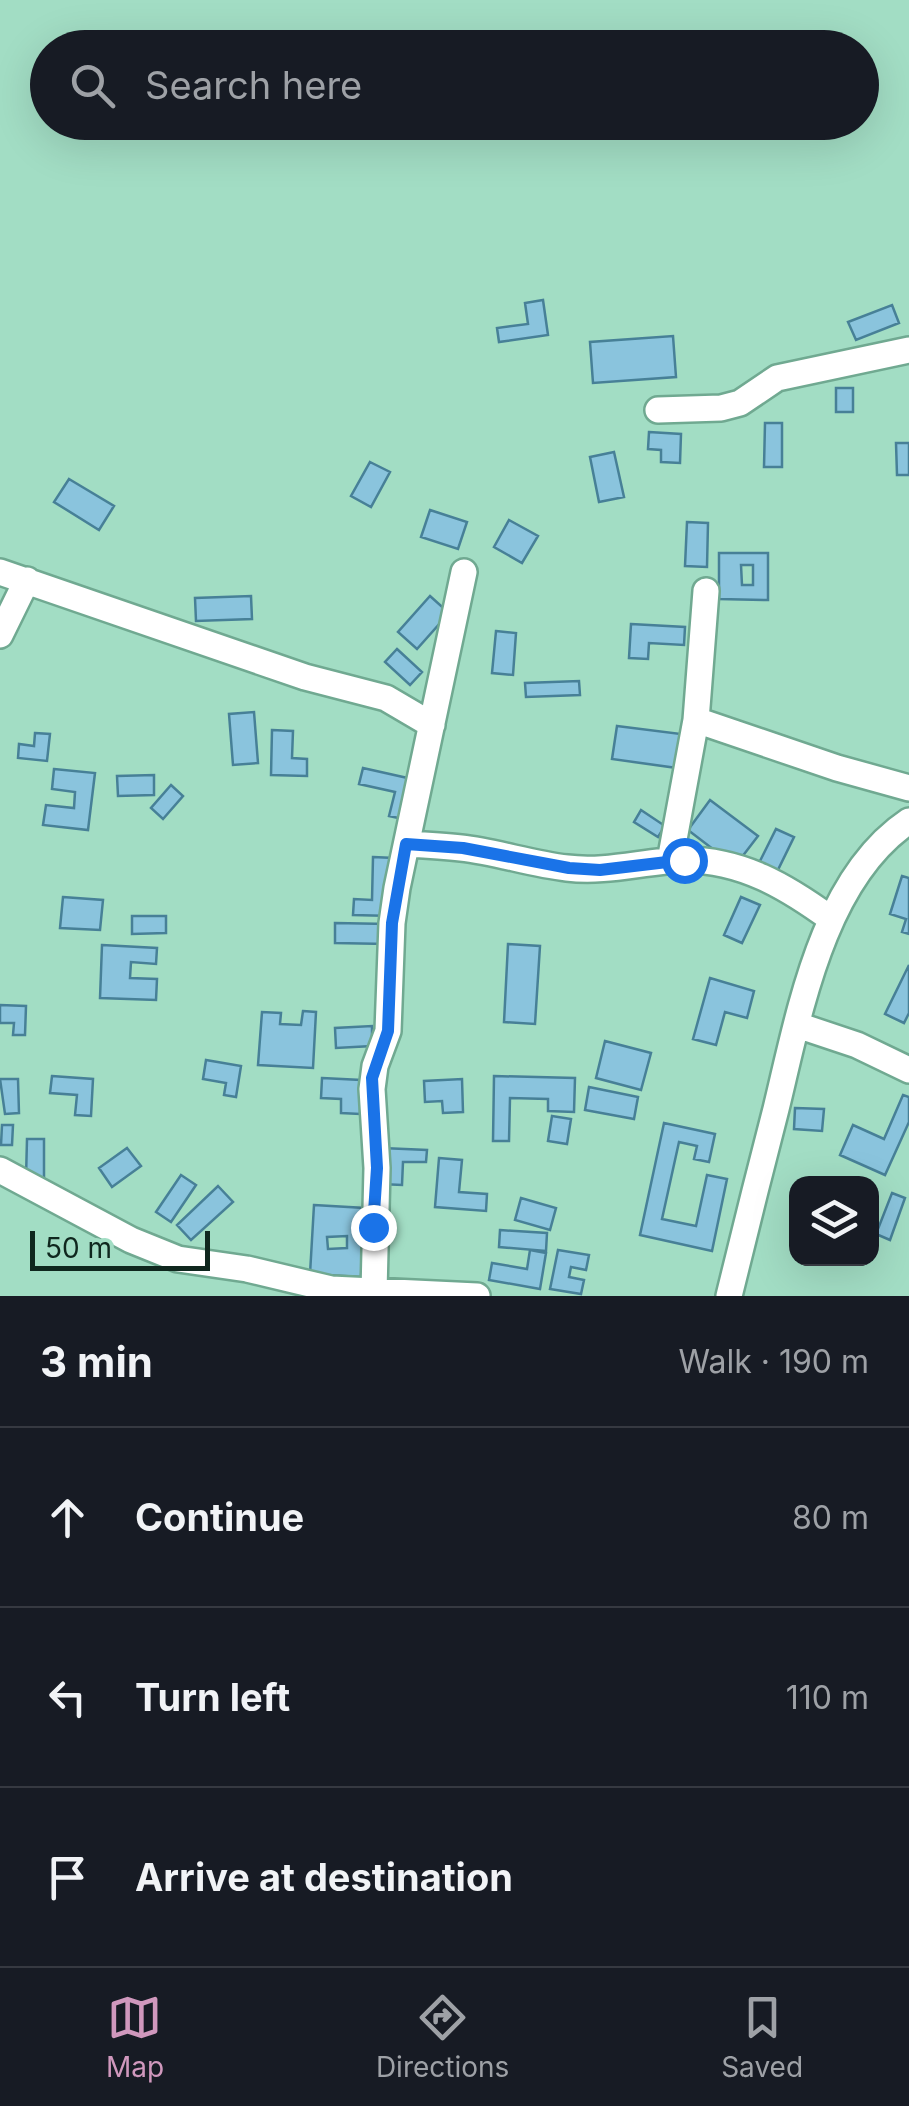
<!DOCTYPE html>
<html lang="en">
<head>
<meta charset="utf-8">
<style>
  body { margin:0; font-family:Inter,sans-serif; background:#242831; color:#f1f3f6 }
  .controls { position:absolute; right:30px; bottom:30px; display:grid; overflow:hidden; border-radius:20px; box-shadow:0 10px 40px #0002 }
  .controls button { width:90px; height:90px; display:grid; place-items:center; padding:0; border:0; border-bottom:2px solid #363941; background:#171b24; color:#f1f3f6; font:50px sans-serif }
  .scale { position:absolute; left:30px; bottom:25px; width:180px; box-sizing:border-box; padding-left:10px; border:5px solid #0f271e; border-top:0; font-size:28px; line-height:35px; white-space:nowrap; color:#0f271e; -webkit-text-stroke:8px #a2ddc4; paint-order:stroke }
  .stop { position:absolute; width:30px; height:30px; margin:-22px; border:8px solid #1a73e8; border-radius:50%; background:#fff }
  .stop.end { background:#1a73e8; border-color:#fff; box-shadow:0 2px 10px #0008 }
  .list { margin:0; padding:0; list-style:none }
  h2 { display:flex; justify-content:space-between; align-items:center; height:130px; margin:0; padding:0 40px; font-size:42px }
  h2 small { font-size:32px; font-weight:400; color:#9ea1a6 }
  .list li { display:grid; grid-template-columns:65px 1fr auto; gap:30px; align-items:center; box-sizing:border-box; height:180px; padding:0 40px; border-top:2px solid #363941 }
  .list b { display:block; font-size:38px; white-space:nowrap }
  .list em { font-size:32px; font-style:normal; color:#9ea1a6 }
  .icon { flex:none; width:55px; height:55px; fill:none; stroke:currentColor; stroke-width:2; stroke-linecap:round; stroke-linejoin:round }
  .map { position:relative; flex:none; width:909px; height:1296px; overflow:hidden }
  .search { position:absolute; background:#171b24; box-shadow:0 10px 40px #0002; left:30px; right:30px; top:30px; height:110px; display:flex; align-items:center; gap:25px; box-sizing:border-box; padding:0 35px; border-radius:55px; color:#9ea1a6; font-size:38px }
  .sheet { height:670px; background:#171b24 }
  nav { display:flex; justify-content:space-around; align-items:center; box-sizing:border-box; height:140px; border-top:2px solid #363941; background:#171b24; font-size:28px; color:#9ea1a6 }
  nav a { display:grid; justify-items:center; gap:5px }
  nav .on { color:#d098bd }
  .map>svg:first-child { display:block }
  .building { fill:#8ac4dd; stroke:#478097; stroke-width:2.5; fill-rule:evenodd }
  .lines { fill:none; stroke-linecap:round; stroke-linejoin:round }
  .minor-casing { stroke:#70a991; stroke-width:30 }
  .minor { stroke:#fff; stroke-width:25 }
  .route { stroke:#1a73e8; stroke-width:12 }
</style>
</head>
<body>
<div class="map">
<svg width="909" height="1296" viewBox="0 0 909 1296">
  <rect width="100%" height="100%" fill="#a2ddc4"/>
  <path class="building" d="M 543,300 L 548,335 L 499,342 L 497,328 L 528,324 L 525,303 Z
    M 892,305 L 899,323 L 856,340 L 848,322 Z
    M 673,336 L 676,377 L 593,383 L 590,342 Z
    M 836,388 L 853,388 L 853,412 L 836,412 Z
    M 765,423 L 782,423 L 782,467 L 764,467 Z
    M 649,432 L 681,434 L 680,463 L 661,462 L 661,450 L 648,449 Z
    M 896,443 L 909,443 L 909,475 L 897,475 Z
    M 614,452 L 624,497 L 599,502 L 590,457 Z
    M 370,462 L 390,472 L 371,507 L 351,496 Z
    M 69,479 L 114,506 L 99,530 L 54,502 Z
    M 430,510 L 467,522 L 458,549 L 421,537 Z
    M 509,520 L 538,536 L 522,563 L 494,547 Z
    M 687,522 L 708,523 L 707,567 L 685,566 Z
    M 719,553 L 768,553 L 768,600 L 719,599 ZM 741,565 L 753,565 L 753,585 L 742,585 Z
    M 251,596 L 252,619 L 196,621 L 195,598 Z
    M 430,596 L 449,613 L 417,649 L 398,632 Z
    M 631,624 L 685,627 L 684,645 L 649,643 L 648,659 L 629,658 Z
    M 496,631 L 516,633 L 513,675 L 492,673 Z
    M 397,649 L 422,672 L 410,685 L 385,662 Z
    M 579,681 L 580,695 L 526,697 L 525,683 Z
    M 254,712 L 258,763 L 233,765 L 229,714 Z
    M 617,726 L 681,734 L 677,768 L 612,759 Z
    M 272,730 L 293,731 L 292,758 L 307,759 L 307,776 L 271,775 Z
    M 35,733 L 50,734 L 47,761 L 18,758 L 19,744 L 34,746 Z
    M 363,768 L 412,779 L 403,819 L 389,816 L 395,792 L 359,784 Z
    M 54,769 L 95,773 L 88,830 L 43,825 L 46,805 L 74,808 L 75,792 L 52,789 Z
    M 154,775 L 154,795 L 118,796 L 117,776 Z
    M 171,785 L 183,796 L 163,819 L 151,808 Z
    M 710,800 L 758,836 L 735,866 L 688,830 Z
    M 641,810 L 665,826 L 658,837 L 634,822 Z
    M 776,829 L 794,837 L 773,880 L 755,871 Z
    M 373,857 L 394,858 L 392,916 L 353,915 L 354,899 L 372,900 Z
    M 902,876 L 909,878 L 909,934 L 902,932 L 906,919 L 890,914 Z
    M 63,897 L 103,900 L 100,930 L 60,928 Z
    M 741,897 L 760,905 L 742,943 L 724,935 Z
    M 132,916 L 166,916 L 166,933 L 132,934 Z
    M 335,923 L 388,924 L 387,944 L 335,943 Z
    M 508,944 L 540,946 L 535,1024 L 504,1022 Z
    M 102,945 L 157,948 L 156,964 L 131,962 L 130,978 L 157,979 L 156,1000 L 100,998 Z
    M 909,965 L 909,1013 L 904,1023 L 885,1014 Z
    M 710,978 L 754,991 L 747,1018 L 725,1012 L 716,1045 L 693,1039 Z
    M 0,1005 L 26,1006 L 25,1035 L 13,1035 L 14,1023 L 0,1023 Z
    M 303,1011 L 316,1012 L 313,1068 L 258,1065 L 262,1012 L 281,1013 L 280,1024 L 301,1025 Z
    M 372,1026 L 372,1046 L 336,1048 L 335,1028 Z
    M 605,1041 L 651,1053 L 641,1090 L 596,1078 Z
    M 206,1060 L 241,1066 L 236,1097 L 224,1095 L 226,1083 L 203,1079 Z
    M 52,1076 L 93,1079 L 91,1116 L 75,1115 L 77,1095 L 50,1093 Z
    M 494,1076 L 575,1078 L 574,1112 L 548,1111 L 548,1099 L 510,1098 L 509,1141 L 493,1141 Z
    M 322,1078 L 361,1080 L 360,1114 L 341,1113 L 341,1099 L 321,1098 Z
    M 0,1079 L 18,1079 L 19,1113 L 5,1114 Z
    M 462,1079 L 463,1112 L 443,1113 L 442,1101 L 425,1102 L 424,1081 Z
    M 589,1087 L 638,1097 L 634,1119 L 585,1110 Z
    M 903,1095 L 909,1097 L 909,1122 L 885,1175 L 840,1155 L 853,1125 L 884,1139 Z
    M 795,1108 L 824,1109 L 822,1131 L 794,1129 Z
    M 552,1116 L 571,1119 L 567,1144 L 548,1141 Z
    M 664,1123 L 715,1134 L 709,1162 L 694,1159 L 697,1146 L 679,1142 L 662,1219 L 696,1226 L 707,1175 L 727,1179 L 712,1251 L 640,1235 Z
    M 2,1125 L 13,1125 L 12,1145 L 1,1145 Z
    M 27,1139 L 44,1139 L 44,1178 L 26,1178 Z
    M 127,1148 L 141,1166 L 112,1187 L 99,1168 Z
    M 382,1148 L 427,1150 L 426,1162 L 403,1162 L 402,1185 L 381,1184 Z
    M 439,1158 L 462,1160 L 459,1192 L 487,1194 L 486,1211 L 435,1207 Z
    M 181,1175 L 196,1185 L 171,1222 L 156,1212 Z
    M 218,1186 L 233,1202 L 191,1240 L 177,1225 Z
    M 892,1193 L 905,1198 L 890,1240 L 876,1234 Z
    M 521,1198 L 556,1208 L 550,1230 L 515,1220 Z
    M 314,1205 L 365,1208 L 361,1277 L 310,1274 ZM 347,1236 L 347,1248 L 328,1249 L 327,1237 Z
    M 500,1230 L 547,1233 L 546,1251 L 499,1247 Z
    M 530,1250 L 546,1253 L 540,1289 L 489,1280 L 492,1263 L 527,1269 Z
    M 558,1250 L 589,1255 L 586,1270 L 571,1267 L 569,1277 L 584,1280 L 581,1294 L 550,1289 Z"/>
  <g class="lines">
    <g class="minor-casing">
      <path id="minor" d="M 658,410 L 721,408 L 740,403 L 777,378 L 909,350
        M 0,572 L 305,677 L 386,698 L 432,725
        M 0,635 L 27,580
        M 696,720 L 837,768 L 909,788
        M 407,844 C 425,845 443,846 461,848 C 497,852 531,864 567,868 C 607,873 644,861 683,860 C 741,859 787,887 831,919
        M 670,861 L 696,720 L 706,591
        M 797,1025 L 857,1045 L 909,1070
        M 0,1170 L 131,1240 L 178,1259 L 247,1269 L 331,1289 L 477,1296
        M 374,1292 L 377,1168 L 372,1089 L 375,1066 L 388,1031 L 392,923 L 397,888 L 464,572
        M 729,1296 C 744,1234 760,1171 776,1109 C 799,1015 822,879 909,821"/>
    </g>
    <use href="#minor" class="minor"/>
  </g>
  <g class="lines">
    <path class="route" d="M 373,1227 L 377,1168 L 372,1078 L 388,1031 L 392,923 L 406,844 L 463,848 L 569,868 L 600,870 L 684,860"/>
  </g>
</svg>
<div class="controls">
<button><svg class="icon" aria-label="layers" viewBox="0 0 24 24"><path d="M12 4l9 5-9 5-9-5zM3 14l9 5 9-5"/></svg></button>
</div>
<div class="scale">50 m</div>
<div class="stop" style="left:684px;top:860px"></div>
<div class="stop end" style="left:373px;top:1227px"></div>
<div class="search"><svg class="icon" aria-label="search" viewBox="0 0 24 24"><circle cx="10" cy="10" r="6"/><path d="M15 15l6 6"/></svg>Search here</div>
</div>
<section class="sheet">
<h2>3 min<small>Walk · 190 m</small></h2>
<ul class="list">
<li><svg class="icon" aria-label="ahead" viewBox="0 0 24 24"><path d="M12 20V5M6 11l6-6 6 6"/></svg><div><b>Continue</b></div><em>80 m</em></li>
<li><svg class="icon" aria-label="left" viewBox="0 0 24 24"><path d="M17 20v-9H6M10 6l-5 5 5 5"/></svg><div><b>Turn left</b></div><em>110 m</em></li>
<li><svg class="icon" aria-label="arrive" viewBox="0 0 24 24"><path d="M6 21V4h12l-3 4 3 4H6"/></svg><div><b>Arrive at destination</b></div></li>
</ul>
</section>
<nav>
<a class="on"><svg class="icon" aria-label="map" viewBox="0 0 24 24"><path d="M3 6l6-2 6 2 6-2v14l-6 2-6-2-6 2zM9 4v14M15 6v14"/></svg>Map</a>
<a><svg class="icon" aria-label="directions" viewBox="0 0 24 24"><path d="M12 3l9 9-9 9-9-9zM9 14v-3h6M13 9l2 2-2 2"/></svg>Directions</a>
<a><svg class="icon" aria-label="saved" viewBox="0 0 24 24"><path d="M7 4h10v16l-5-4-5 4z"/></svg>Saved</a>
</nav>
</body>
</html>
